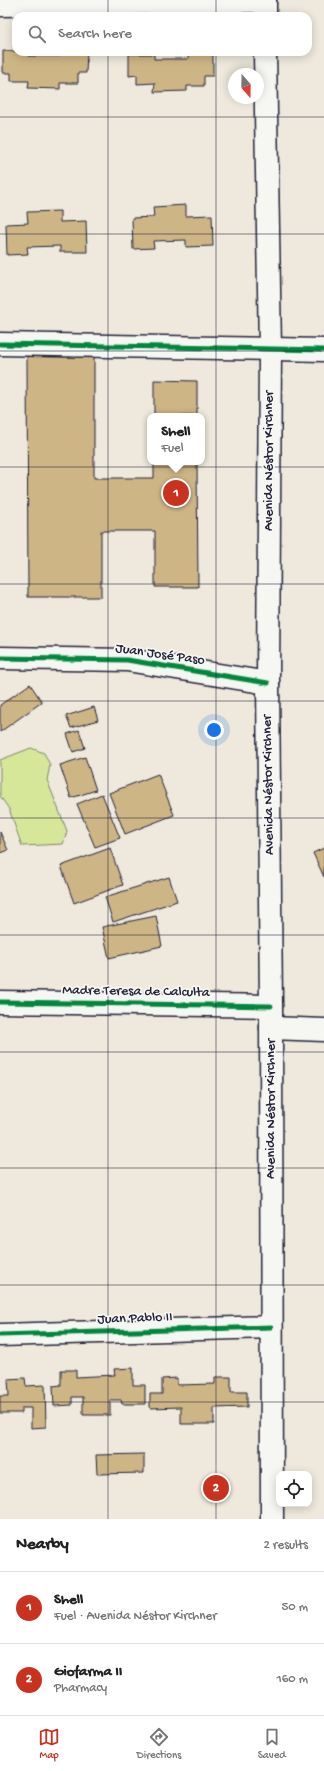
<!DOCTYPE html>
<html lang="en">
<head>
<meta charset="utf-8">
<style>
  body { margin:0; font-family:"Gochi Hand",sans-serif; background:#f6f6f6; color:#222 }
  .controls { position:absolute; right:12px; bottom:12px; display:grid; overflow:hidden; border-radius:8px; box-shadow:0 2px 10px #0003 }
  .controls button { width:36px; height:36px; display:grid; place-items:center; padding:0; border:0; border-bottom:1px solid #e0e0e0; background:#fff; color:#222; font:20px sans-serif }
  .compass { position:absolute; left:228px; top:68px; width:36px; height:36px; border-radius:50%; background:#fff; box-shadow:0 2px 10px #0003; rotate:160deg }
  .you { position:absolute; left:214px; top:730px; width:14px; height:14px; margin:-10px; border:3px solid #fff; border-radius:50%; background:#1a73e8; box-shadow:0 0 0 6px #1a73e833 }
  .badge { display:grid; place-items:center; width:26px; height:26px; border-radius:50%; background:#c8321e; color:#fff; font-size:13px; font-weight:700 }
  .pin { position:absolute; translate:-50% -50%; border:2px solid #fff; box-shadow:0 1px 4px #0006 }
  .popup { position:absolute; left:147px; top:413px; width:58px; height:52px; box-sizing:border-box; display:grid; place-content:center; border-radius:8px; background:#fff; filter:drop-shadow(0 1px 3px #0005); font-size:13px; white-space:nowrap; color:#767676 }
  .popup b { font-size:15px; color:#222 }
  .popup::after { content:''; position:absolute; left:50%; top:100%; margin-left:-8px; border:8px solid transparent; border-top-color:#fff }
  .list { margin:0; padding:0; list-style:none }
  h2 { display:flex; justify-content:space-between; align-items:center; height:52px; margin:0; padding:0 16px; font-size:17px }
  h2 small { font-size:13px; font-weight:400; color:#767676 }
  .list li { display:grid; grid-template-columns:26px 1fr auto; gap:12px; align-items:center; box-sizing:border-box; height:72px; padding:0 16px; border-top:1px solid #e0e0e0 }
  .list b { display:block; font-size:15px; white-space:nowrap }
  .list p { margin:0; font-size:13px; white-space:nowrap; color:#767676 }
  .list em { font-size:13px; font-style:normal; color:#767676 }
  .icon { flex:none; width:22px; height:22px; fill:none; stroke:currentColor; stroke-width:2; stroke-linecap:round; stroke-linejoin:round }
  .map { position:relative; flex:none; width:324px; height:1519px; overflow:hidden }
  .search { position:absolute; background:#fff; box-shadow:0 2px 10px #0003; left:12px; right:12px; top:12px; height:44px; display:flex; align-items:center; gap:10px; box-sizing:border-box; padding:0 14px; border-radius:12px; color:#767676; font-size:15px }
  .sheet { height:196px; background:#fff }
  nav { display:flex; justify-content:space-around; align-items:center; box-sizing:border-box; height:56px; border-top:1px solid #e0e0e0; background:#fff; font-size:11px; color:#767676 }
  nav a { display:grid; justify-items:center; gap:2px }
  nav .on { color:#c8321e }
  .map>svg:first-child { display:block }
  .green { fill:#d6e79a; stroke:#7c846a }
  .building { fill:#ceb585; stroke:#22223b }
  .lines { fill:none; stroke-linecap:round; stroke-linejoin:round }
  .minor-casing { stroke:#22223b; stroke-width:25 }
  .secondary-casing { stroke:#22223b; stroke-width:25 }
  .minor { stroke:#f6f6f2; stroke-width:22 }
  .secondary { stroke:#f6f6f2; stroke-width:22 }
  .cycleway-casing { stroke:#f6f6f2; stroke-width:8 }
  .cycleway { stroke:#00873e; stroke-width:5 }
  .grid { fill:none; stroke:#22223b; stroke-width:1; stroke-opacity:0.55 }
  .labels { text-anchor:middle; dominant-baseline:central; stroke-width:3.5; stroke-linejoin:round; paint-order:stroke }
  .street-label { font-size:14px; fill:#22223b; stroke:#f6f6f2 }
</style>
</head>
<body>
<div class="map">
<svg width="324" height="1519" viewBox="0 0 324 1519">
  <rect width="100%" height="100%" fill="#eee9dc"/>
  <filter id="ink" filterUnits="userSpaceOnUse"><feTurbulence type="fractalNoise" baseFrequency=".025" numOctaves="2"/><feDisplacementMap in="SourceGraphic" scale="8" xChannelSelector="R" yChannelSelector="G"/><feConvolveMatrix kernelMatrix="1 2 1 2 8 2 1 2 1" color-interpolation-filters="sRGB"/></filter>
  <g filter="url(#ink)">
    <path class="green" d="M 31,748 L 44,753 L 50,765 L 47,780 L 67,831 L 63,844 L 22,846 L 9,809 L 0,796 L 0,760 Z"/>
    <path class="building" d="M 3,51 L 28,52 L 28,56 L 61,56 L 62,52 L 87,52 L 86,73 L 78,73 L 78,83 L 60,83 L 60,89 L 28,88 L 29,81 L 11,81 L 11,73 L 3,73 Z
      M 129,54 L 154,54 L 154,59 L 188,59 L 188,54 L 213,54 L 213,76 L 204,76 L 204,86 L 187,86 L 187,91 L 154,92 L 155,83 L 137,84 L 137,75 L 129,76 Z
      M 186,205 L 186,216 L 212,215 L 213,246 L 186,247 L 186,240 L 153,241 L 154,248 L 133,249 L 132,218 L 154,217 L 153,207 Z
      M 60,211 L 60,222 L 86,221 L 87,252 L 60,252 L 60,246 L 27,247 L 28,254 L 7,255 L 6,224 L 28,223 L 27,212 Z
      M 27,355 L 94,355 L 94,478 L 154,478 L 154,462 L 197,462 L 198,587 L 155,587 L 155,531 L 101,531 L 101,597 L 28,597 Z
      M 154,380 L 197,381 L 197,416 L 154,416 Z
      M 30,684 L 42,702 L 0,732 L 0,705 Z
      M 94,707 L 98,720 L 71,728 L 66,716 Z
      M 79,730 L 85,748 L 73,752 L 67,734 Z
      M 85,757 L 96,790 L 71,798 L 60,765 Z
      M 158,774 L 174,815 L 125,834 L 109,793 Z
      M 102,794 L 120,838 L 95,847 L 77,804 Z
      M 0,832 L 8,850 L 0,853 Z
      M 110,848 L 123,885 L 74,903 L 61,866 Z
      M 324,848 L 324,877 L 313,853 Z
      M 169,877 L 177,901 L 113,922 L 105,897 Z
      M 156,916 L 162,946 L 109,958 L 102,927 Z
      M 133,1368 L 133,1385 L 145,1385 L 145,1404 L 122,1404 L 121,1400 L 110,1400 L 110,1415 L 83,1415 L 83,1397 L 72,1397 L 72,1405 L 54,1406 L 53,1386 L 61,1385 L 61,1370 L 76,1370 L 76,1377 L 115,1375 L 114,1369 Z
      M 215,1377 L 231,1377 L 231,1392 L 247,1392 L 247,1407 L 214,1408 L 214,1424 L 181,1424 L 181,1407 L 150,1408 L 150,1394 L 162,1394 L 162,1379 L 177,1378 L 177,1385 L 215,1384 Z
      M 25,1378 L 26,1386 L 45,1385 L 46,1427 L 31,1428 L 31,1408 L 22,1408 L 22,1413 L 0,1413 L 0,1396 L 9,1396 L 8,1379 Z
      M 144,1454 L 144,1473 L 97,1474 L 96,1455 Z"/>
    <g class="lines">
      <g class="minor-casing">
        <path id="minor" d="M 0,5 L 265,1
          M 0,344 L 324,350
          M 0,658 L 127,660 L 268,683
          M 0,1002 L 271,1006
          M 271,1028 L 324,1030
          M 0,1335 L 271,1327"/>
      </g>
      <g class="secondary-casing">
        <path id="secondary" d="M 265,0 L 265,16
          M 265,52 L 270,349 L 268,683 L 271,1006 L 272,1519"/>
      </g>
      <use href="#minor" class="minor"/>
      <use href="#secondary" class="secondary"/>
      <g class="cycleway-casing">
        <path id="cycleway" d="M 0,344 L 324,350
          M 0,658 L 127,660 L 268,683
          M 0,1002 L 271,1006
          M 0,1335 L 271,1327"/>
      </g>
      <use href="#cycleway" class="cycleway"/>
    </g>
  </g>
  <path class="grid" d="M 108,0 L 108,16M 216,0 L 216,16M 108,52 L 108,1519M 216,52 L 216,1519M 0,117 L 324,117M 0,234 L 324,234M 0,351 L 324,351M 0,467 L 324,467M 0,584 L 324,584M 0,701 L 324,701M 0,818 L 324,818M 0,935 L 324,935M 0,1052 L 324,1052M 0,1168 L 324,1168M 0,1285 L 324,1285M 0,1402 L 324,1402"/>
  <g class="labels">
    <g class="street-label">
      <text transform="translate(269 461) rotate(-90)">Avenida Néstor Kirchner</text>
      <text transform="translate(160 655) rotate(8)">Juan José Paso</text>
      <text transform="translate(269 785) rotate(-91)">Avenida Néstor Kirchner</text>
      <text transform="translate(136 992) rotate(1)">Madre Teresa de Calculta</text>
      <text transform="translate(271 1109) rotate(-90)">Avenida Néstor Kirchner</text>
      <text transform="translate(135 1319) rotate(-2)">Juan Pablo II</text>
    </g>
  </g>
</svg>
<div class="controls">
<button><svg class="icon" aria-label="locate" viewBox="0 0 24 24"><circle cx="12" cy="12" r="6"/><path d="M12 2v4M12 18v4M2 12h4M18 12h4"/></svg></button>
</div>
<svg class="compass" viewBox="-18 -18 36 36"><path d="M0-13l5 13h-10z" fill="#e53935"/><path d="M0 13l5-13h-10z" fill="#767676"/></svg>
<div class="you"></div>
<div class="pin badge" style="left:176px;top:493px">1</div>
<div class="popup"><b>Shell</b>Fuel</div>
<div class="pin badge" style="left:216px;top:1488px">2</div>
<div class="search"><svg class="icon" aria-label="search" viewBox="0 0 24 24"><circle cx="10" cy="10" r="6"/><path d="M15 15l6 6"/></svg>Search here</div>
</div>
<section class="sheet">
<h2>Nearby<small>2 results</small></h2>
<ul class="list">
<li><span class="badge">1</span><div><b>Shell</b><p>Fuel · Avenida Néstor Kirchner</p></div><em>50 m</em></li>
<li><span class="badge">2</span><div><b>Giofarma II</b><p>Pharmacy</p></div><em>160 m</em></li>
</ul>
</section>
<nav>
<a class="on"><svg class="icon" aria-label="map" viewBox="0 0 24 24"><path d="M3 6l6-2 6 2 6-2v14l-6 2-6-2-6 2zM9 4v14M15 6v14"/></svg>Map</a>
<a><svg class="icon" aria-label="directions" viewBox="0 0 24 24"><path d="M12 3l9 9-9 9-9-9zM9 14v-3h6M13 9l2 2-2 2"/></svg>Directions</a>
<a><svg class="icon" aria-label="saved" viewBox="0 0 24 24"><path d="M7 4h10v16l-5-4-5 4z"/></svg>Saved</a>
</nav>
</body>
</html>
